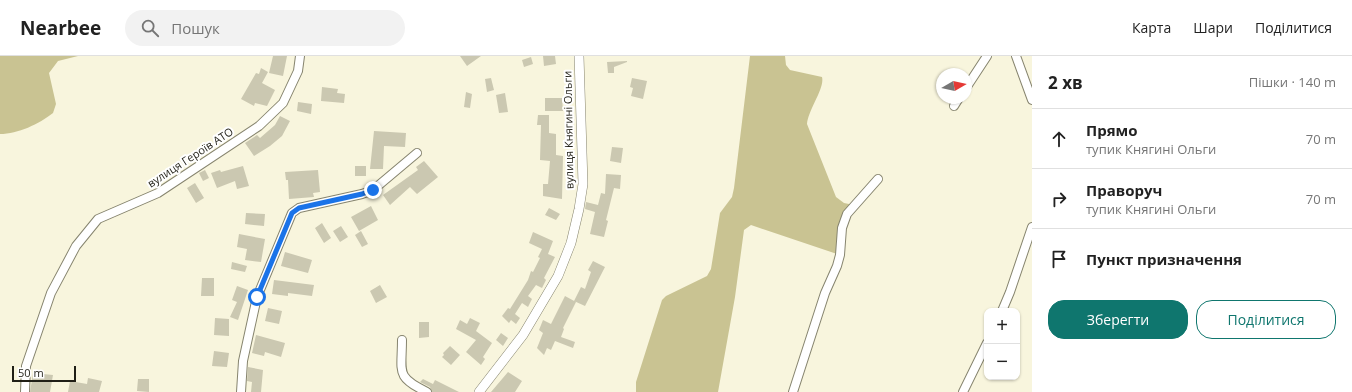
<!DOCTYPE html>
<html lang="uk">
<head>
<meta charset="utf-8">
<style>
  body { margin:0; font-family:"Open Sans",sans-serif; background:#f2f2f2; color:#222 }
  .controls { position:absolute; right:12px; bottom:12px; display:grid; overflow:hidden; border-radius:8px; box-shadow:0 1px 3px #0004 }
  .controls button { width:36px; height:36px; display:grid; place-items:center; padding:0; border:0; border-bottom:1px solid #e0e0e0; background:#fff; color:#222; font:20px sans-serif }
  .compass { position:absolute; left:936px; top:12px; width:36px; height:36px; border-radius:50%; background:#fff; box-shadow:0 1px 3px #0004; rotate:81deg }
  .scale { position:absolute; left:12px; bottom:10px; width:64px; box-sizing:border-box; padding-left:4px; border:2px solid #201f16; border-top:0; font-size:11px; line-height:14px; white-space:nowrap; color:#201f16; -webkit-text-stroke:3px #fff; paint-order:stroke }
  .stop { position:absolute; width:12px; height:12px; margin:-9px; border:3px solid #1a73e8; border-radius:50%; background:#fff }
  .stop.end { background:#1a73e8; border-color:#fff; box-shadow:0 1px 4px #0008 }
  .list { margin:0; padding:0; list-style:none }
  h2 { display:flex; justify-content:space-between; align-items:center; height:52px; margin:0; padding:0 16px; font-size:17px }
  h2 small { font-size:13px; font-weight:400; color:#767676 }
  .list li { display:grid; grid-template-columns:26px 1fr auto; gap:12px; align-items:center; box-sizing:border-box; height:60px; padding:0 16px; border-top:1px solid #e0e0e0 }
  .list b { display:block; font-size:15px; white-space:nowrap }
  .list p { margin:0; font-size:13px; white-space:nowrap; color:#767676 }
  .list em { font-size:13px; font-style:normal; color:#767676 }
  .actions { display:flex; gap:8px; padding:12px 16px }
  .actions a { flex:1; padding:9px 0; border:1px solid #0f766e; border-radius:16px; text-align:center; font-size:14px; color:#0f766e }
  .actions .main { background:#0f766e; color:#fff }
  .icon { flex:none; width:22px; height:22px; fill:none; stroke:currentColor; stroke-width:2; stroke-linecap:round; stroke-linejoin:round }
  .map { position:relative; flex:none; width:1032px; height:336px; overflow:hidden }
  header { display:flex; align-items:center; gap:24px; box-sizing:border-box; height:56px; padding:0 20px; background:#fff; border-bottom:1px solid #e0e0e0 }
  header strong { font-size:19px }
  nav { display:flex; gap:22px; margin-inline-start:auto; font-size:14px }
  .search { width:280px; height:36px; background:#f2f2f2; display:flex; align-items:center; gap:10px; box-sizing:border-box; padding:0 14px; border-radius:22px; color:#767676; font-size:15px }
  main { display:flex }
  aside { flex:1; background:#fff }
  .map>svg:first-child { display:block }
  .green { fill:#c9c392 }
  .building { fill:#cbc8b1 }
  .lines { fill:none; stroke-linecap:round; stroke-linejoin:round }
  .minor-casing { stroke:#86846e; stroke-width:10 }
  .tertiary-casing { stroke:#86846e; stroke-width:10 }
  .minor { stroke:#fff; stroke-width:8 }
  .tertiary { stroke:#fff; stroke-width:9 }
  .route { stroke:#1a73e8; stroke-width:5 }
  .labels { text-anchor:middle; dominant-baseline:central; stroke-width:4; stroke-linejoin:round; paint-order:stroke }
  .street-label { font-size:11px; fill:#201f16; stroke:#fff }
</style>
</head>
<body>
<header>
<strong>Nearbee</strong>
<div class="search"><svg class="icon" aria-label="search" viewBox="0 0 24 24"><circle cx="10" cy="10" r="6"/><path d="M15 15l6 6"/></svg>Пошук</div>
<nav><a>Карта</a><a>Шари</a><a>Поділитися</a></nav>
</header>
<main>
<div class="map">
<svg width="1032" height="336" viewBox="0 0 1032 336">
  <rect width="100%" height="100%" fill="#f8f5dd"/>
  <path class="green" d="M 0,0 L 78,0 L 58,5 L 49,17 L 56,48 L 53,57 C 39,68 18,78 0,78 Z
    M 750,0 L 785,0 L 786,9 L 790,14 L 822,21 C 825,32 808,54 807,68 L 836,141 L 844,147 L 854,149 L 847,158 L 840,199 L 751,169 L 744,174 L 735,241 L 718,336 L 636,336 L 636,326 L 662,244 L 666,240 L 707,220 L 711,213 L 720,157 L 732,141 L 734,132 Z"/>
  <path class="building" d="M 273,0 L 287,0 L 283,20 L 269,17 Z
    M 460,0 L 481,0 L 467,10 Z
    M 543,0 L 555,0 L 556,8 L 544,10 Z
    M 531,1 L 533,8 L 524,11 L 522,4 Z
    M 627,5 L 627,6 L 614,11 L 614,17 L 608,17 L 607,6 Z
    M 261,12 L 268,16 L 262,27 L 275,34 L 267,50 L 255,47 L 254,50 L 241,43 L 256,17 L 259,18 Z
    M 491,22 L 494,34 L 487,36 L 485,23 Z
    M 632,22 L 647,25 L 643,43 L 631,40 L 633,32 L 630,31 Z
    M 322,31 L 338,33 L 337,37 L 345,38 L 344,47 L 321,45 Z
    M 466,36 L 472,38 L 470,52 L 464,51 Z
    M 505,37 L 508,56 L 499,57 L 496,39 Z
    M 545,42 L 562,42 L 563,55 L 545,55 Z
    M 298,46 L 312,48 L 311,58 L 297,55 Z
    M 538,59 L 549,59 L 549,77 L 556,78 L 556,99 L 563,100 L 562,143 L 543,140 L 543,128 L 548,128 L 550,105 L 540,104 L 541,69 L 537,69 Z
    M 280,60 L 290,65 L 282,80 L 270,90 L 254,100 L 245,87 L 257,79 L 260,82 L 275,69 Z
    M 374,75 L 406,77 L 405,91 L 384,90 L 383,113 L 370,113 Z
    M 612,91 L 623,92 L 621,107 L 610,105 Z
    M 424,105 L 438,121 L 417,138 L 410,131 L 390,149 L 383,139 L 418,114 L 416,111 Z
    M 243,110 L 249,130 L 237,133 L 235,125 L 217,132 L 211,117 L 220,114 L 221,116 Z
    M 355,110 L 366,110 L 366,120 L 355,120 Z
    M 205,114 L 209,122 L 203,125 L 199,117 Z
    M 318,114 L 320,136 L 313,137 L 314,141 L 289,143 L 288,124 L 286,124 L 285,116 Z
    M 606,118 L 621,119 L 620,133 L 614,132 L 606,164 L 608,165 L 604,181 L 590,178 L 595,156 L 585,153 L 586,146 L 598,149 L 601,137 L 605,138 Z
    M 195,127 L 204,142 L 196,147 L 187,132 Z
    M 371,150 L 378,164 L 359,175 L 351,161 Z
    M 549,152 L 560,158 L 556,164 L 545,159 Z
    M 246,157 L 265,158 L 264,170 L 245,168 Z
    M 322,167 L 331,182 L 324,187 L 315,172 Z
    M 341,170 L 348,181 L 340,186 L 333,175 Z
    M 361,175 L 368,188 L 362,191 L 355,179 Z
    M 533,176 L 553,185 L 548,198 L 555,201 L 544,222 L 546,224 L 542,232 L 536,229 L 528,240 L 532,243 L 528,251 L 522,247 L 515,258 L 520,262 L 516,268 L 511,264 L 509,267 L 502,260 L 508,252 L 510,253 L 528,224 L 531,215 L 533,216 L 540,202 L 538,201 L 542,193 L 529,187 Z
    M 239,178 L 265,183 L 261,206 L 245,204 L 247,193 L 237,191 Z
    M 285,196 L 312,204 L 308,217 L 281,210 Z
    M 593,205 L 605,211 L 585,250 L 574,245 L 581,231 L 585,233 L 591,216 L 588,214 Z
    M 232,206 L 247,210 L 245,216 L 231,213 Z
    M 202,222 L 214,222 L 214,240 L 201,240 Z
    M 274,224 L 314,229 L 312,240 L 288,237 L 288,240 L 272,238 Z
    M 380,229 L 387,241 L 376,247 L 370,235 Z
    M 237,230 L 248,234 L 238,264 L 230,261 L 237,246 L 232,244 Z
    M 565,240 L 576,246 L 563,272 L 564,273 L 561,281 L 575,286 L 573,292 L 555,285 L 551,294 L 547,292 L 544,299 L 537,292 L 543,277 L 539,274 L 543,264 L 551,268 Z
    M 268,252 L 282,255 L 279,268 L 265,265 Z
    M 215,262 L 229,263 L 229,280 L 214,279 Z
    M 470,262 L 480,267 L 476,275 L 492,287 L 483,301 L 485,303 L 481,309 L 466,296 L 476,284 L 456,273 L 460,264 L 467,268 Z
    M 419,266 L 429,266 L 429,281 L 419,282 Z
    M 501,277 L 508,282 L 503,290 L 496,284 Z
    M 256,279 L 285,287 L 281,301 L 265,296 L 264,300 L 252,297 Z
    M 450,290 L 460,299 L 451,309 L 442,301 L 444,299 L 443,297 Z
    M 214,295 L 229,297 L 227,311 L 212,310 Z
    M 248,311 L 263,314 L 261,336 L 251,336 L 252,326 L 247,325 Z
    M 508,316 L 522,325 L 515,336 L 491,336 Z
    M 33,317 L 53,319 L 50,336 L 30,336 Z
    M 88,322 L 102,325 L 99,336 L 68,336 L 70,325 L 87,328 Z
    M 138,323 L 149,323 L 149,336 L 137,335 Z
    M 423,323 L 433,328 L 435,324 L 459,336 L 432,336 L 430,331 L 420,326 Z"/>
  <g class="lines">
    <g class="minor-casing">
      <path id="minor" d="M 1016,0 L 1032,44
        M 966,32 L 987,0
        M 954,50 L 959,42
        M 1002,255 L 1010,236 L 1032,171
        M 402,284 C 402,316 395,321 427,336
        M 25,336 L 26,310 L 51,237 L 76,190 L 98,163 L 158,137 L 259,70 L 283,47 L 298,15 L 300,0
        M 241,336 L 243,305 L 257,241 L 292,157 L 299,152 L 362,138 L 373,134 L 417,97
        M 793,336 L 825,237 L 837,210 L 840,199 L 842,172 L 847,158 L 878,123
        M 963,336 L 987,287"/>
    </g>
    <g class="tertiary-casing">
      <path id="tertiary" d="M 479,336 L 523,279 L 558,220 L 571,187 L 579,153 L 583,128 L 579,0"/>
    </g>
    <use href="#minor" class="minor"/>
    <use href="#tertiary" class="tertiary"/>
  </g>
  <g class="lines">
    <path class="route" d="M 257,241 L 292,157 L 299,152 L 362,138 L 373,134"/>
  </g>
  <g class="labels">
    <g class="street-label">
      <text transform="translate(568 74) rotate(-91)">вулиця Княгині Ольги</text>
      <text transform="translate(190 101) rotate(-33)">вулиця Героїв АТО</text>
    </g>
  </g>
</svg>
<div class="controls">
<button>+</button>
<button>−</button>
</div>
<svg class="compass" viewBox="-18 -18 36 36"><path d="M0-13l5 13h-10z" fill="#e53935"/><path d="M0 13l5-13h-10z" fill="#767676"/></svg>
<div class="scale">50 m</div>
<div class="stop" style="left:257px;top:241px"></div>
<div class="stop end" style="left:373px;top:134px"></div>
</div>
<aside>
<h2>2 хв<small>Пішки · 140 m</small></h2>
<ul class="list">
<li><svg class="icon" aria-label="ahead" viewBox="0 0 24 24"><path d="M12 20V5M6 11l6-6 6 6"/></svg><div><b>Прямо</b><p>тупик Княгині Ольги</p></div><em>70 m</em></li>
<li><svg class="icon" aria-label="right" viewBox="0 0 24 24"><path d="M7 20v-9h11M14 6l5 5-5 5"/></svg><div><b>Праворуч</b><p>тупик Княгині Ольги</p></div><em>70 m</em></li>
<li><svg class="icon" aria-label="arrive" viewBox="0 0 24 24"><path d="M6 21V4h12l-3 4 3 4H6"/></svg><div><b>Пункт призначення</b></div></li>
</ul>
<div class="actions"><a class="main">Зберегти</a><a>Поділитися</a></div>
</aside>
</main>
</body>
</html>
